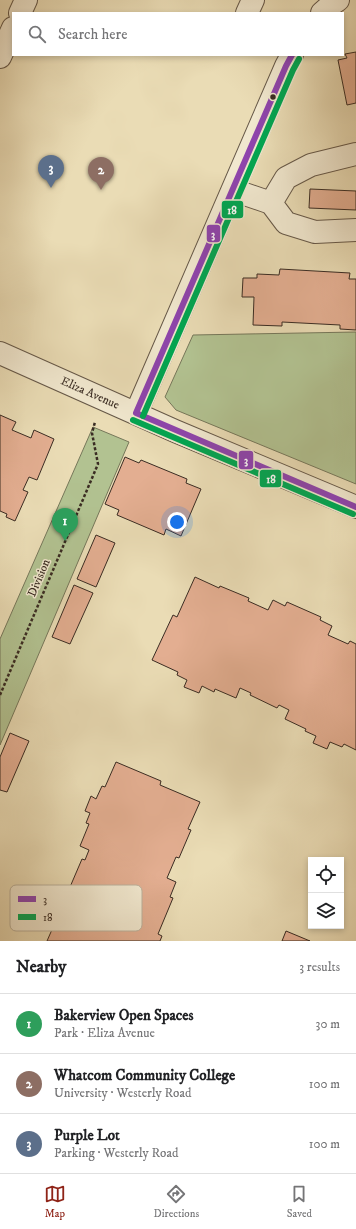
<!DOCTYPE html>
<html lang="en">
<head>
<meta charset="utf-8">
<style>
  body { margin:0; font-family:"IM FELL DW Pica",serif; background:#f2f2f2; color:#202124 }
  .controls { position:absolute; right:12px; bottom:12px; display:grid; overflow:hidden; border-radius:0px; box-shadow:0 2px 6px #0003 }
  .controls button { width:36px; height:36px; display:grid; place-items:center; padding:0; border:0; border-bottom:1px solid #e0e0e0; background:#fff; color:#202124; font:20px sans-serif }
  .you { position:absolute; left:177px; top:522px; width:14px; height:14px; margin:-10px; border:3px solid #fff; border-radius:50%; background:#1a73e8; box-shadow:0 0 0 6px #1a73e833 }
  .badge { display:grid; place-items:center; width:26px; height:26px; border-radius:50%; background:#8f2418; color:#fff; font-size:13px; font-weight:700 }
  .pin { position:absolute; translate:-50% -33px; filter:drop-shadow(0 1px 2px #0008) }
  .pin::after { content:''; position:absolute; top:21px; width:14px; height:12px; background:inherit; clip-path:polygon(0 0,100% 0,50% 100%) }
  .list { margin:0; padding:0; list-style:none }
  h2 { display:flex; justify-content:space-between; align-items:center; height:52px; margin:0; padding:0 16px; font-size:17px }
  h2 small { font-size:13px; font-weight:400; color:#757577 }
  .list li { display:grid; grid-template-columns:26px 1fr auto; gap:12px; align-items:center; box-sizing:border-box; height:60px; padding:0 16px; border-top:1px solid #e0e0e0 }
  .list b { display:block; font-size:15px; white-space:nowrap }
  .list p { margin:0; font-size:13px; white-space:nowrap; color:#757577 }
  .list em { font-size:13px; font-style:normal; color:#757577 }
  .icon { flex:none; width:22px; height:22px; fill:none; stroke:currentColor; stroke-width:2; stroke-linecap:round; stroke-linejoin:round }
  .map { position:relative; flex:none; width:356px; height:941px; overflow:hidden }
  .search { position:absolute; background:#fff; box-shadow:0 2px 6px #0003; left:12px; right:12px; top:12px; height:44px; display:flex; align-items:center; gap:10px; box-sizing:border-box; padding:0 14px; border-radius:0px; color:#757577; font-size:15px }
  .sheet { height:232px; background:#fff }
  nav { display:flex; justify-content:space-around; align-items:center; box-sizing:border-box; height:56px; border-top:1px solid #e0e0e0; background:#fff; font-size:11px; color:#757577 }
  nav a { display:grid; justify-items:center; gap:2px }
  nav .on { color:#8f2418 }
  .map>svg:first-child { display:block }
  .green { fill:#b2c291; stroke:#76775a }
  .building { fill:#e3ae91; stroke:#3a2c23 }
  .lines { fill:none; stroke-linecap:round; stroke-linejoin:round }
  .minor-casing { stroke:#665848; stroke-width:24 }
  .path { stroke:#3a2c23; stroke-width:2.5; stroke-dasharray:3 2; stroke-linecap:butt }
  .minor { stroke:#f1e8cf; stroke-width:22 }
  .bus-1-casing { stroke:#f1e8cf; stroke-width:9 }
  .bus-2-casing { stroke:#f1e8cf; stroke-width:9 }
  .bus-1 { stroke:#8e44ad; stroke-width:6 }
  .bus-2 { stroke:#00a651; stroke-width:6 }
  .bus-dot { fill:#3a2c23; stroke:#f1e8cf; stroke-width:1.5 }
  .labels { text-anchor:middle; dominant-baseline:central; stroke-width:3; stroke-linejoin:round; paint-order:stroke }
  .street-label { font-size:12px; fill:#3a2c23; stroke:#f1e8cf }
  .key { fill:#f1e8cf; stroke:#bab09b; stroke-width:1 }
  .key-label { font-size:11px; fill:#3a2c23 }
  .line-badge { stroke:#f1e8cf; stroke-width:1.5 }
  .badge-label { font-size:11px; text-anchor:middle; font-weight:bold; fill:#fff }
</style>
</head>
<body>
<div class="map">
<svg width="356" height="941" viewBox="0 0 356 941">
  <rect width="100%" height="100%" fill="#eadcb5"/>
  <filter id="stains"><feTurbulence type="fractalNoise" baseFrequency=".005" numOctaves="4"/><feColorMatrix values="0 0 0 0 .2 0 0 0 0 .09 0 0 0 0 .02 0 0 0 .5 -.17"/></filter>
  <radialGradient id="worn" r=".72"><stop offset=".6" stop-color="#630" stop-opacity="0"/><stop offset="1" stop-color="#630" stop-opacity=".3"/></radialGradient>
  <path class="green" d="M 356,332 L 356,484 L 176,410 L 165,397 L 193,335 Z
    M 93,427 L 129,442 L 0,745 L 0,639 Z"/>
  <path class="building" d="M 356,52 L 356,103 L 347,105 L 338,60 L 347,58 L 345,54 Z
    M 310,189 L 356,191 L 356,210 L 309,208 Z
    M 280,269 L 350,273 L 349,279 L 356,279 L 356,330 L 340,329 L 340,325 L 282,322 L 282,326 L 253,325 L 254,297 L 242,297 L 243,278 L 257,278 L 257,274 L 279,275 Z
    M 0,415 L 16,422 L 12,430 L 31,438 L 34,430 L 54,439 L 37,480 L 29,477 L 23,490 L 28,492 L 15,521 L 6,517 L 7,514 L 0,511 Z
    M 125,457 L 139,463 L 141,460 L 187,479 L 186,483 L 201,489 L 181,536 L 166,529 L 164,535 L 117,515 L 119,510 L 105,504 Z
    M 96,535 L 115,543 L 96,587 L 77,579 Z
    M 195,577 L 219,588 L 220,586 L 249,598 L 248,601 L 268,610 L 273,600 L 285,606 L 287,602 L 321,617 L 320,620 L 332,626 L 328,635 L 348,644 L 350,641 L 356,644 L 356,750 L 344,744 L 342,747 L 330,742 L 327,749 L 313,743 L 316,736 L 305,731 L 306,729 L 285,719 L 289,710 L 279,705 L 277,708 L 250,695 L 251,693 L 240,688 L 236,698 L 215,689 L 214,692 L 202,686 L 199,693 L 184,687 L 187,680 L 177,675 L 178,672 L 152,660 L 173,615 L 177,617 Z
    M 74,585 L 93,593 L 70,644 L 52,637 Z
    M 10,733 L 29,741 L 7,792 L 0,790 L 0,757 Z
    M 116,762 L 161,781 L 160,785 L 200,802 L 188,829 L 191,830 L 179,858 L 176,857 L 167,878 L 176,882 L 170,897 L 173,898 L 158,934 L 162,936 L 160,941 L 47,941 L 61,909 L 56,907 L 62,892 L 67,894 L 82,859 L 85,860 L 89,850 L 80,846 L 89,824 L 86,823 L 90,813 L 85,811 L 91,796 L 96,799 L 102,786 L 105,787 Z
    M 286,931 L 310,941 L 282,941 Z"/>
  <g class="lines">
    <g class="minor-casing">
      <path id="minor" d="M 20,13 L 26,0
        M 247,13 L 253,0
        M 322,13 L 332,4 L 338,0
        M 0,57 L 13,28
        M 233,190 L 271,203 L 286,223 L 315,232 L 356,230
        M 271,203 L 286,178 L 311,165 L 356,154
        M 0,353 L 175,431 L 356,507
        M 136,413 L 286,66 L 292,55"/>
    </g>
    <path class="path" d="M 0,695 L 98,464 L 92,433 L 95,422"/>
    <use href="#minor" class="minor"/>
    <g class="bus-1-casing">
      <path id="bus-1" d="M 136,413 L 286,66 L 292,55
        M 136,413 L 356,507"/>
    </g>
    <g class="bus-2-casing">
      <path id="bus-2" d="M 143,416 L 293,70 L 299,59
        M 133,420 L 353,514"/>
    </g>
    <use href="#bus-1" class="bus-1"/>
    <use href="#bus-2" class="bus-2"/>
  </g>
  <circle class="bus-dot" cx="273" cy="97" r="3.5"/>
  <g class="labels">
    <g class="street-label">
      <text transform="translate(90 393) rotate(24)">Eliza Avenue</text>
      <text transform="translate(39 578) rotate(-67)">Division</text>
    </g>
  </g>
  <rect x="10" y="885" width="132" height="46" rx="6" class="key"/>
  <rect x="18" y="896" width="18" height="6" fill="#8e44ad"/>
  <rect x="18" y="914" width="18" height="6" fill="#00a651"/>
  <g class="key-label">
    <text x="43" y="903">3</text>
    <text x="43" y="921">18</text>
  </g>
  <g class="line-badge">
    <rect x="221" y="200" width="23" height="19" rx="4" fill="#00a651"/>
    <rect x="206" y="224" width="15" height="19" rx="4" fill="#8e44ad"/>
    <rect x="238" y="450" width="16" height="20" rx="4" fill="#8e44ad"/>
    <rect x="259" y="469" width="23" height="19" rx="4" fill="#00a651"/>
  </g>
  <g class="badge-label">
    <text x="232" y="214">18</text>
    <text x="213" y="238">3</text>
    <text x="246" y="464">3</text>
    <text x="271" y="483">18</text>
  </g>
  <rect width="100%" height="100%" filter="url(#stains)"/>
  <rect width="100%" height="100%" fill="url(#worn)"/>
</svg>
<div class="controls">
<button><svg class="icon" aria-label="locate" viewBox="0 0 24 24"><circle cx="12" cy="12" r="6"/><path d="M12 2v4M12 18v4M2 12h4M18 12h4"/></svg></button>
<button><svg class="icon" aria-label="layers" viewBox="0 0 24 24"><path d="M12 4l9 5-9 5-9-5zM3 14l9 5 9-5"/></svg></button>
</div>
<div class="you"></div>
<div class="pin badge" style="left:65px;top:541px;background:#2e9e5b">1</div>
<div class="pin badge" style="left:101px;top:190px;background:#8d6e63">2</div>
<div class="pin badge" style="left:51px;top:188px;background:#5c6f8a">3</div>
<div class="search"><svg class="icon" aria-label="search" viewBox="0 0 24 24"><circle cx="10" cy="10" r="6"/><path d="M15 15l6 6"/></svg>Search here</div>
</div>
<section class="sheet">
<h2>Nearby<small>3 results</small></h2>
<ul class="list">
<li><span class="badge" style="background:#2e9e5b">1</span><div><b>Bakerview Open Spaces</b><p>Park · Eliza Avenue</p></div><em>30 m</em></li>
<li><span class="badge" style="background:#8d6e63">2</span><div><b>Whatcom Community College</b><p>University · Westerly Road</p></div><em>100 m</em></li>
<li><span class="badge" style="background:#5c6f8a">3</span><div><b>Purple Lot</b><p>Parking · Westerly Road</p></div><em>100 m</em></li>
</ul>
</section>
<nav>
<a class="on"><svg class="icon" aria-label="map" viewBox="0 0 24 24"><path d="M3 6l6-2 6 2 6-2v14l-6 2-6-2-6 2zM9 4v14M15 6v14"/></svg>Map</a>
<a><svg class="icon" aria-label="directions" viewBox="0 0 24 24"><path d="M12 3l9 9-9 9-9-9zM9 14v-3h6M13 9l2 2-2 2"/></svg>Directions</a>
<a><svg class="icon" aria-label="saved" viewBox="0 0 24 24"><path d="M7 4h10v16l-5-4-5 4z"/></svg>Saved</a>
</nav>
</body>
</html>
